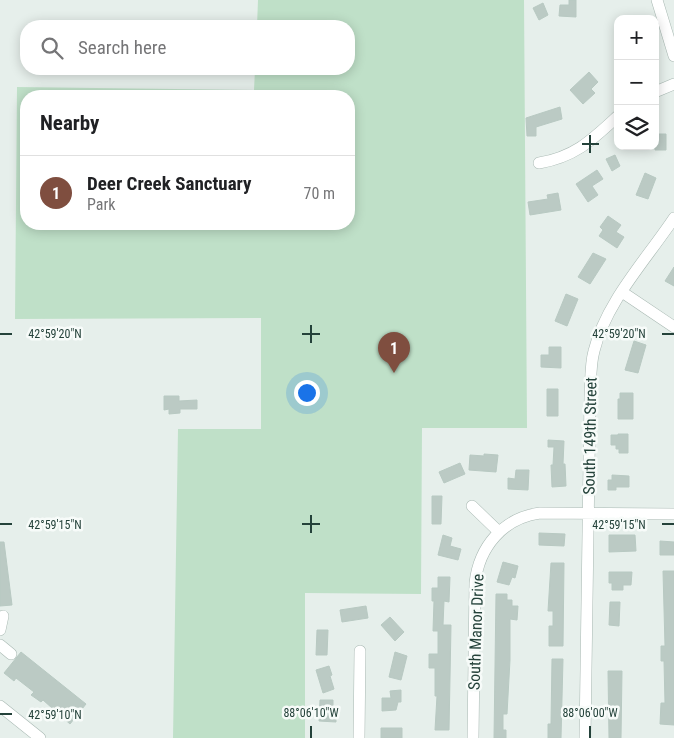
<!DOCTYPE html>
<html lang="en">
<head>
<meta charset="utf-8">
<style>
  body { margin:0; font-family:"Roboto Condensed",sans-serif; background:#f2f2f2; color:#202124 }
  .controls { position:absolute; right:15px; top:15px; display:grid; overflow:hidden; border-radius:10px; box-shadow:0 2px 12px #0003 }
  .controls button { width:45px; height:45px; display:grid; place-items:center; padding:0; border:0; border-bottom:1px solid #e0e0e0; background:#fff; color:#202124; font:25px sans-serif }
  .you { position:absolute; left:306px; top:392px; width:18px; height:18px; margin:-12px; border:4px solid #fff; border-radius:50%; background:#1a73e8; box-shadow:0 0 0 8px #1a73e833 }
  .badge { display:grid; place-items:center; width:32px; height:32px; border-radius:50%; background:#7f4e3f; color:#fff; font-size:16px; font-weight:700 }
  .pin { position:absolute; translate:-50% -41px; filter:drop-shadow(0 1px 2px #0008) }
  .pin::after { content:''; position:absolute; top:26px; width:18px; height:15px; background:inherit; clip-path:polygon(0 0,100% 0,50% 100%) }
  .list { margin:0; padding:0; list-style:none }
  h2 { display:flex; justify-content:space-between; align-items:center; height:65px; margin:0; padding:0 20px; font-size:21px }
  h2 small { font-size:16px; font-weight:400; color:#757577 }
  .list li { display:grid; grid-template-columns:32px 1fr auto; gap:15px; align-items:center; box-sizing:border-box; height:75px; padding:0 20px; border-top:1px solid #e0e0e0 }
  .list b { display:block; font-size:19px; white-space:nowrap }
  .list p { margin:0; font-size:16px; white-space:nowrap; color:#757577 }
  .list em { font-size:16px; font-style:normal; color:#757577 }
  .icon { flex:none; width:28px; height:28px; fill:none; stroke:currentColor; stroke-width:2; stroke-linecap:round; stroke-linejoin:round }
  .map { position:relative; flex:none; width:674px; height:738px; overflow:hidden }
  .search { position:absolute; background:#fff; box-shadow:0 2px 12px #0003; left:20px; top:20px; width:335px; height:55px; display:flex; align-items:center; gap:12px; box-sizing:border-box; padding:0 18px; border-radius:20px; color:#757577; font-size:19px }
  .panel { position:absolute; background:#fff; box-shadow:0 2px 12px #0003; left:20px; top:90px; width:335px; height:140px; border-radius:20px }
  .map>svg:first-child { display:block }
  .green { fill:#bfe0c8; fill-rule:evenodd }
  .building { fill:#bbcac4; stroke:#b8c9c2 }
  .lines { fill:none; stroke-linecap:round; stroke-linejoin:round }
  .minor-casing { stroke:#a8b8b2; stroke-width:12 }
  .minor { stroke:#fff; stroke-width:11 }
  .ticks { fill:none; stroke:#24423a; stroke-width:2 }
  .labels { text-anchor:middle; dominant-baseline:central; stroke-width:5; stroke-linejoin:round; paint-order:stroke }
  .street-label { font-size:16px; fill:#24423a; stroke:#f7fbf9 }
  .ticks-label { font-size:12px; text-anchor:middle; fill:#24423a; stroke:#f7fbf9; stroke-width:5; stroke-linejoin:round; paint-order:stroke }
</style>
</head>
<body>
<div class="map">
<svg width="674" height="738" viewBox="0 0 674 738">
  <rect width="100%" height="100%" fill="#e6efeb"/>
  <path class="green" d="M 258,0 L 524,0 L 527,428 L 422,428 L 421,594 L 305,593 L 305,738 L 173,738 L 178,429 L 261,429 L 261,318 L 15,319 L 17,87 L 254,90 L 255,69 L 349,69 L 349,26 L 257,26 ZM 26,96 L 349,96 L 349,224 L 26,224 Z"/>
  <path class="building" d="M 569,0 L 576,0 L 576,17 L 559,16 L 560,5 L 569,5 Z
    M 543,3 L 548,15 L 539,20 L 533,8 Z
    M 589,72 L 598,82 L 591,89 L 595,93 L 583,104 L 570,90 Z
    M 560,107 L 562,119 L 536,127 L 536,136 L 527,136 L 526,118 Z
    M 655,134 L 666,134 L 666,150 L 655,150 Z
    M 615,155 L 620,166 L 612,171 L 606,159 Z
    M 597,170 L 603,179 L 592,186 L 598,195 L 588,202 L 576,184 Z
    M 645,173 L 656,178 L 648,199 L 636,195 Z
    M 558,193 L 561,210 L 530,215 L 528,202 L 548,199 L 547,195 Z
    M 608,216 L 621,225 L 616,232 L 624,237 L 617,248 L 599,236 L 603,230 L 600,227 Z
    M 593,253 L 606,259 L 590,284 L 578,277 Z
    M 674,267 L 674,286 L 665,281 Z
    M 566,294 L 578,299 L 567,326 L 555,321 Z
    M 634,341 L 646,345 L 638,373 L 625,370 Z
    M 549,347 L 561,347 L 561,368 L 541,367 L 541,355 L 549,355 Z
    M 547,389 L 558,389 L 558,416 L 547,416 Z
    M 620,393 L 633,393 L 633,419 L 618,419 L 618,399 L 620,399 Z
    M 164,396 L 179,396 L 179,401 L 197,400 L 197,409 L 180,409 L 180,413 L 169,414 L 169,409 L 164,410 Z
    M 618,434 L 628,434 L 628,453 L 619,453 L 619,449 L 616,449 L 616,445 L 611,445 L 611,435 L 618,435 Z
    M 548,440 L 564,441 L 563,464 L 565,464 L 566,486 L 552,487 L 551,465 L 553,465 L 554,447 L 548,447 Z
    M 484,454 L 498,455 L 496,472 L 469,470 L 470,455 L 484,456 Z
    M 460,463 L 465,474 L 444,483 L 439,472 Z
    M 516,470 L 529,470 L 528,490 L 508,489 L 508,478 L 515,479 Z
    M 612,475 L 629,476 L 629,487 L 616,487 L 616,490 L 608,490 L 608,480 L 612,480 Z
    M 432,496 L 442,496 L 441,524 L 432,524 Z
    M 539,533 L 565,534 L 564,546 L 539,545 Z
    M 443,535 L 452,538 L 450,546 L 461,549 L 458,560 L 438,555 Z
    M 609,535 L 635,535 L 636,551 L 609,552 Z
    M 660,541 L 674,542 L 674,555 L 660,555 Z
    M 0,542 L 4,542 L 12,605 L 0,606 Z
    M 503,562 L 518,566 L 515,578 L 512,577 L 509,585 L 497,582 Z
    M 551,563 L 564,563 L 563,646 L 549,646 L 549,626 L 553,626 L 553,611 L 548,611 Z
    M 663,571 L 674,571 L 674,725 L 660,724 L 661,703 L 665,703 L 664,661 L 661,661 L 661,646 L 665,646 Z
    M 609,572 L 632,572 L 631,585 L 623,585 L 623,590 L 612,590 L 612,583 L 609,583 Z
    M 438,577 L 450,577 L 449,602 L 444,601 L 443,625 L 451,625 L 449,730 L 435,730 L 437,696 L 435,696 L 435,668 L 429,668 L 429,654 L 438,654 L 438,631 L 433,631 L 434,601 L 432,601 L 432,588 L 438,588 Z
    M 496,594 L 507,594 L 507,600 L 512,600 L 512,606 L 518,606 L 517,620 L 510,619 L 510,660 L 507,714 L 503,714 L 503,730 L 506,730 L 506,738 L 494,738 Z
    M 610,602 L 620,602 L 619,626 L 609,625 Z
    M 366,606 L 368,618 L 342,622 L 340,610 Z
    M 390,617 L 404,632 L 395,641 L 381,625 Z
    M 317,630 L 328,630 L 327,655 L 316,655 Z
    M 21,652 L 86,704 L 70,724 L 43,700 L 41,702 L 31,695 L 34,692 L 16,678 L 14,681 L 4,673 Z
    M 395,652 L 407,656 L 401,680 L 389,677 Z
    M 552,659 L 563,659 L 561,738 L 548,738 L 548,724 L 551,724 Z
    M 329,666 L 332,675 L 330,676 L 334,689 L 323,693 L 316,670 Z
    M 608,671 L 622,671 L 621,738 L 609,738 Z
    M 401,690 L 401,702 L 398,702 L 396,710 L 382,711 L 382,698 L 391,698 L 390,691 Z
    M 320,700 L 333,700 L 333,713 L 336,713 L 336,722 L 319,721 Z
    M 381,728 L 402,728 L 402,738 L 381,738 Z"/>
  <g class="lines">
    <g class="minor-casing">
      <path id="minor" d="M 657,0 L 674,56
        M 655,92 L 674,84
        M 539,163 C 575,157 592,140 618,116
        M 622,292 L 674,327
        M 472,506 L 499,532
        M 0,630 L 3,616
        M 0,645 L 11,654
        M 0,706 L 40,738
        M 359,738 L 360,651
        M 473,738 L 475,583 C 479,547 503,518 540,513 L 674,514
        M 585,738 L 590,397 C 591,382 590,365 594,351 C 606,302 646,260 674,218"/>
    </g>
    <use href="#minor" class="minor"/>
  </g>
  <path class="ticks" d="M 590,135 L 590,153M 582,144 L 599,144M 311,325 L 311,343M 0,334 L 12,334M 302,334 L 320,334M 662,334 L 674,334M 311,515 L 311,533M 0,524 L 12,524M 302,524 L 320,524M 662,524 L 674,524M 0,714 L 12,714M 311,726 L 311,738M 590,726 L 590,738"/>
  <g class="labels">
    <g class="street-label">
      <text transform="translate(590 436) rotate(-89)">South 149th Street</text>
      <text transform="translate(476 632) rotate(-88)">South Manor Drive</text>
    </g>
  </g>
  <g class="ticks-label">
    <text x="55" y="338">42°59'20"N</text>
    <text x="619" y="338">42°59'20"N</text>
    <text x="55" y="529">42°59'15"N</text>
    <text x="619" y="529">42°59'15"N</text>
    <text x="311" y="717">88°06'10"W</text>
    <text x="590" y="717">88°06'00"W</text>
    <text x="55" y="719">42°59'10"N</text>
  </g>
</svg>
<div class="controls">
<button>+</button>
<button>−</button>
<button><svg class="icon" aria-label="layers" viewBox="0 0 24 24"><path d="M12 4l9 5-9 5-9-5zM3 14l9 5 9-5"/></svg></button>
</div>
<div class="you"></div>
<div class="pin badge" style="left:394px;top:373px">1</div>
<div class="search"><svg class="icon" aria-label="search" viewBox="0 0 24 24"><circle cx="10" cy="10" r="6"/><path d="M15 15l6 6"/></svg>Search here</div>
<section class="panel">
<h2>Nearby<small></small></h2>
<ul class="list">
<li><span class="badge">1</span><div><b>Deer Creek Sanctuary</b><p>Park</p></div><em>70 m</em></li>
</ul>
</section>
</div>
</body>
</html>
